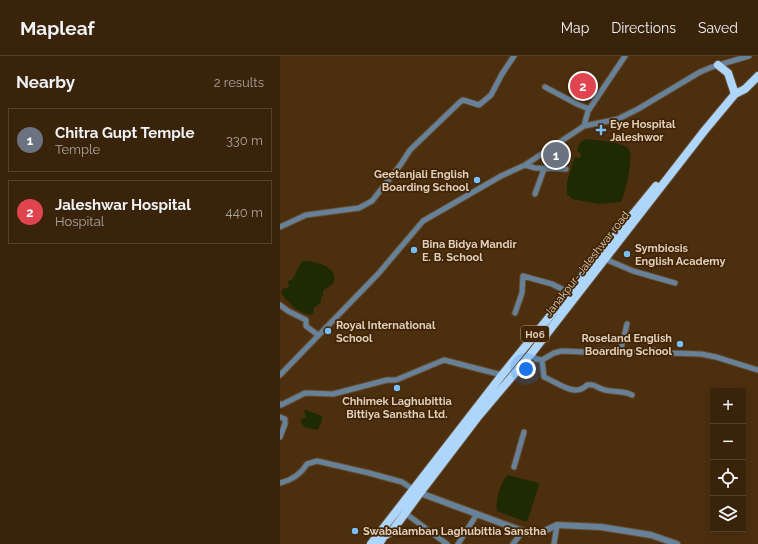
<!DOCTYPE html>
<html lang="en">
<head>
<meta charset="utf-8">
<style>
  body { margin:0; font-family:Raleway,sans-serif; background:#442f19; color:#f1f3f6 }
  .controls { position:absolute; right:12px; bottom:12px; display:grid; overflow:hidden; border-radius:0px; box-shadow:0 4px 16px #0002 }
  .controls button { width:36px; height:36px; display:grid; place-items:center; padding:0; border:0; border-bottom:1px solid #53402c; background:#39230b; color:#f1f3f6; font:20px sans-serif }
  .you { position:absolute; left:246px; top:313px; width:14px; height:14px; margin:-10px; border:3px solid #fff; border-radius:50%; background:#1a73e8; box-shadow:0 0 0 6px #1a73e833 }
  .badge { display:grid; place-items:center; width:26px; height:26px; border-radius:50%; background:#7abef8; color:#fff; font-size:13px; font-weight:700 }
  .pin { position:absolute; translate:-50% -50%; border:2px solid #fff; box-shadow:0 1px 4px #0006 }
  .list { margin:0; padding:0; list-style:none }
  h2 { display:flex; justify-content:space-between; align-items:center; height:52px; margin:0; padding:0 16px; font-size:17px }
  h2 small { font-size:13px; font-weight:400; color:#aba49d }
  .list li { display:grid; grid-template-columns:26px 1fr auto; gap:12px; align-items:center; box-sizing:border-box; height:64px; margin:0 8px 8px; padding:0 8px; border:1px solid #53402c; border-radius:0px }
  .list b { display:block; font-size:15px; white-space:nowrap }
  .list p { margin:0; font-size:13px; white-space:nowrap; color:#aba49d }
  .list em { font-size:13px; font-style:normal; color:#aba49d }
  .icon { flex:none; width:22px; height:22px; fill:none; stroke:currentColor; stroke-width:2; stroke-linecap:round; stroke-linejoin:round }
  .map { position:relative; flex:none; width:478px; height:488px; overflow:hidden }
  header { display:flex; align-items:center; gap:24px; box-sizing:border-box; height:56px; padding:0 20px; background:#39230b; border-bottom:1px solid #53402c }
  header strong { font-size:19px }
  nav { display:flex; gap:22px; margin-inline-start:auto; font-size:14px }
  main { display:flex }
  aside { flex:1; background:#39230b }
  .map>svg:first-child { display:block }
  .water { fill:#1e2a02 }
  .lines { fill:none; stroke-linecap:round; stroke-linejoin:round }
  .minor-casing { stroke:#674c2e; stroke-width:7 }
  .tertiary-casing { stroke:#674c2e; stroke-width:8 }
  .trunk-casing { stroke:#674c2e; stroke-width:10 }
  .minor { stroke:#668198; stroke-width:5 }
  .tertiary { stroke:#668198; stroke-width:6 }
  .trunk { stroke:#aed6fa; stroke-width:8 }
  .poi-dot { fill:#7abef8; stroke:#412504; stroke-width:1.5 }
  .labels { text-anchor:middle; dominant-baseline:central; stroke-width:3.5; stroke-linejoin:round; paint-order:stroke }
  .shield { fill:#412504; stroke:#b19c86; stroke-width:1 }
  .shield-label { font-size:10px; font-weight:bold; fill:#e1cfbe }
  .poi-label { font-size:11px; font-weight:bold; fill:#e1cfbe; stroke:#412504; text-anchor:start }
  .street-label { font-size:11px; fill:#e1cfbe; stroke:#412504 }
</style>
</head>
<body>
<header>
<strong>Mapleaf</strong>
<nav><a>Map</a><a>Directions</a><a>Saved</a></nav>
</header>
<main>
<aside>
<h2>Nearby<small>2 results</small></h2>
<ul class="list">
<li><span class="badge" style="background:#6b7280">1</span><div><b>Chitra Gupt Temple</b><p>Temple</p></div><em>330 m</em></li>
<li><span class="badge" style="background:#e0444e">2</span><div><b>Jaleshwar Hospital</b><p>Hospital</p></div><em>440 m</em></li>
</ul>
</aside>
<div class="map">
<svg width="478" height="488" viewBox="0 0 478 488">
  <rect width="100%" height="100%" fill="#4c2f0f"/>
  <path class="water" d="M 306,83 C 315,84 342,86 348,92 C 355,98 345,138 341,146 L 319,148 L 292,143 L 287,138 L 287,126 L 295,101 L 300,102 L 301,97 L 297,96 C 299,90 299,85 306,83 Z
    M 22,205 C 33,204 61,211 53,227 C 51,230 46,232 43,235 L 43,240 L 41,241 L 41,246 L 34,252 L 33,258 C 22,262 7,245 1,237 L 3,233 L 9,231 L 8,225 L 12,224 Z
    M 26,354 L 42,360 L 42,364 L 38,374 L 24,371 L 20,364 L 26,361 L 24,355 Z
    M 228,419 L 258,427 L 259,429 L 248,463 L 246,466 L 217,455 C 215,447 221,423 228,419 Z"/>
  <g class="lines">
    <g class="minor-casing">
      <path id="minor" d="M 265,31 L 297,48 L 309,53
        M 304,70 L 308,55 L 345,0
        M 245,109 L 255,112 L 286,113
        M 255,138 L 264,113
        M 0,171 L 26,159 L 79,152 L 92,145 L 121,108 L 130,94 L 180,46 L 183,44 L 199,49 L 211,39 L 222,18 L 234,0
        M 325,203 L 353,215 L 395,227
        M 0,249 L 8,255 L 26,264 L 26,270 L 38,279
        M 235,257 L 242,237 L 243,220 L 272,228 L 288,236
        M 340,296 L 347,268
        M 251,298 L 256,303 L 262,304 L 274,297 L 282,295 L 305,296 L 325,294 L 352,296 L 373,294 L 389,297 L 421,298 L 436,301 L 478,314
        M 262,304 L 264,321 C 277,326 295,342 307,329 C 316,328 315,331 322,333 C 332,337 343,334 352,339
        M 0,319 L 98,218 L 143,165 L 221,120 L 245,109 L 304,70 L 338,63 L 358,53 L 420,16 L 432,11 L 469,0
        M 0,348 L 1,349 L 25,337 L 53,338 L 107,324 L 116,324 L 164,304 L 222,319
        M 0,361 L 5,363 L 5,368 L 0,381
        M 234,411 L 244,376
        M 0,427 C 12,424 21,418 27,408 L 37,405 L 89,417 L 122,426 L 134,434
        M 125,457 L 167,488
        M 178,488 L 197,458
        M 233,488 L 243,475
        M 274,488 L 277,469"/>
    </g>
    <g class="tertiary-casing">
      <path id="tertiary" d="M 140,437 L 248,477 L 260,477 L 277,469 L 321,471 L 371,479 L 397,488"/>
    </g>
    <g class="trunk-casing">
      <path id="trunk" d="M 438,9 L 448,17 L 455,38
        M 91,488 L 222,319 L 376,130
        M 99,488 L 104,480 L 112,475 L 140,437 L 197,362 L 251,298 L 425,74 L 455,38 L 465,33 L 478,20"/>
    </g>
    <use href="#minor" class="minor"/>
    <use href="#tertiary" class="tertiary"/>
    <use href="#trunk" class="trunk"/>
  </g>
  <g class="poi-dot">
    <path d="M319 68h4v4h4v4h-4v4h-4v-4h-4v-4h4z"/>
    <circle cx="197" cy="124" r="4"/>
    <circle cx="134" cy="194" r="4"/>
    <circle cx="347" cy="198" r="4"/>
    <circle cx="48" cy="275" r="4"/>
    <circle cx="400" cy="288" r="4"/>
    <circle cx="117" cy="332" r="4"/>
    <circle cx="75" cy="475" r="4"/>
  </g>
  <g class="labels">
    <rect class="shield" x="241" y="270" width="28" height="16" rx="3"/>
    <g class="shield-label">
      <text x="255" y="278">H06</text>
    </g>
    <g class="poi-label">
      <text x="330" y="68">Eye Hospital<tspan x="330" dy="13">Jaleshwor</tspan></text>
      <text x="189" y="118" text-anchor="end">Geetanjali English<tspan x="189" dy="13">Boarding School</tspan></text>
      <text x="142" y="188">Bina Bidya Mandir<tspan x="142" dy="13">E. B. School</tspan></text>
      <text x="355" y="192">Symbiosis<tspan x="355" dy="13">English Academy</tspan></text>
      <text x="56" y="269">Royal International<tspan x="56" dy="13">School</tspan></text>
      <text x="392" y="282" text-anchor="end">Roseland English<tspan x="392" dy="13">Boarding School</tspan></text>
      <text x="117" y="345" text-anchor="middle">Chhimek Laghubittia<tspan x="117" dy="13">Bittiya Sanstha Ltd.</tspan></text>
      <text x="83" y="475">Swabalamban Laghubittia Sanstha</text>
    </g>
    <g class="street-label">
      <text transform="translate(307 208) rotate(-52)">Janakpur- Jaleshwar road</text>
    </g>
  </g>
</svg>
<div class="controls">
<button>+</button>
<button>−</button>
<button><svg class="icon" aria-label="locate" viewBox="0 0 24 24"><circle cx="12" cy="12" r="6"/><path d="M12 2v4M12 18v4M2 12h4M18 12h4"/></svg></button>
<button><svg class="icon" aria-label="layers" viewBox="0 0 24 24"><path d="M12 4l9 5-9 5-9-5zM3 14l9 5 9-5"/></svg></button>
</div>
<div class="you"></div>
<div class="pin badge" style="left:276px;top:99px;background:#6b7280">1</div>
<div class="pin badge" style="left:303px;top:30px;background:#e0444e">2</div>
</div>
</main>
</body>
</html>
